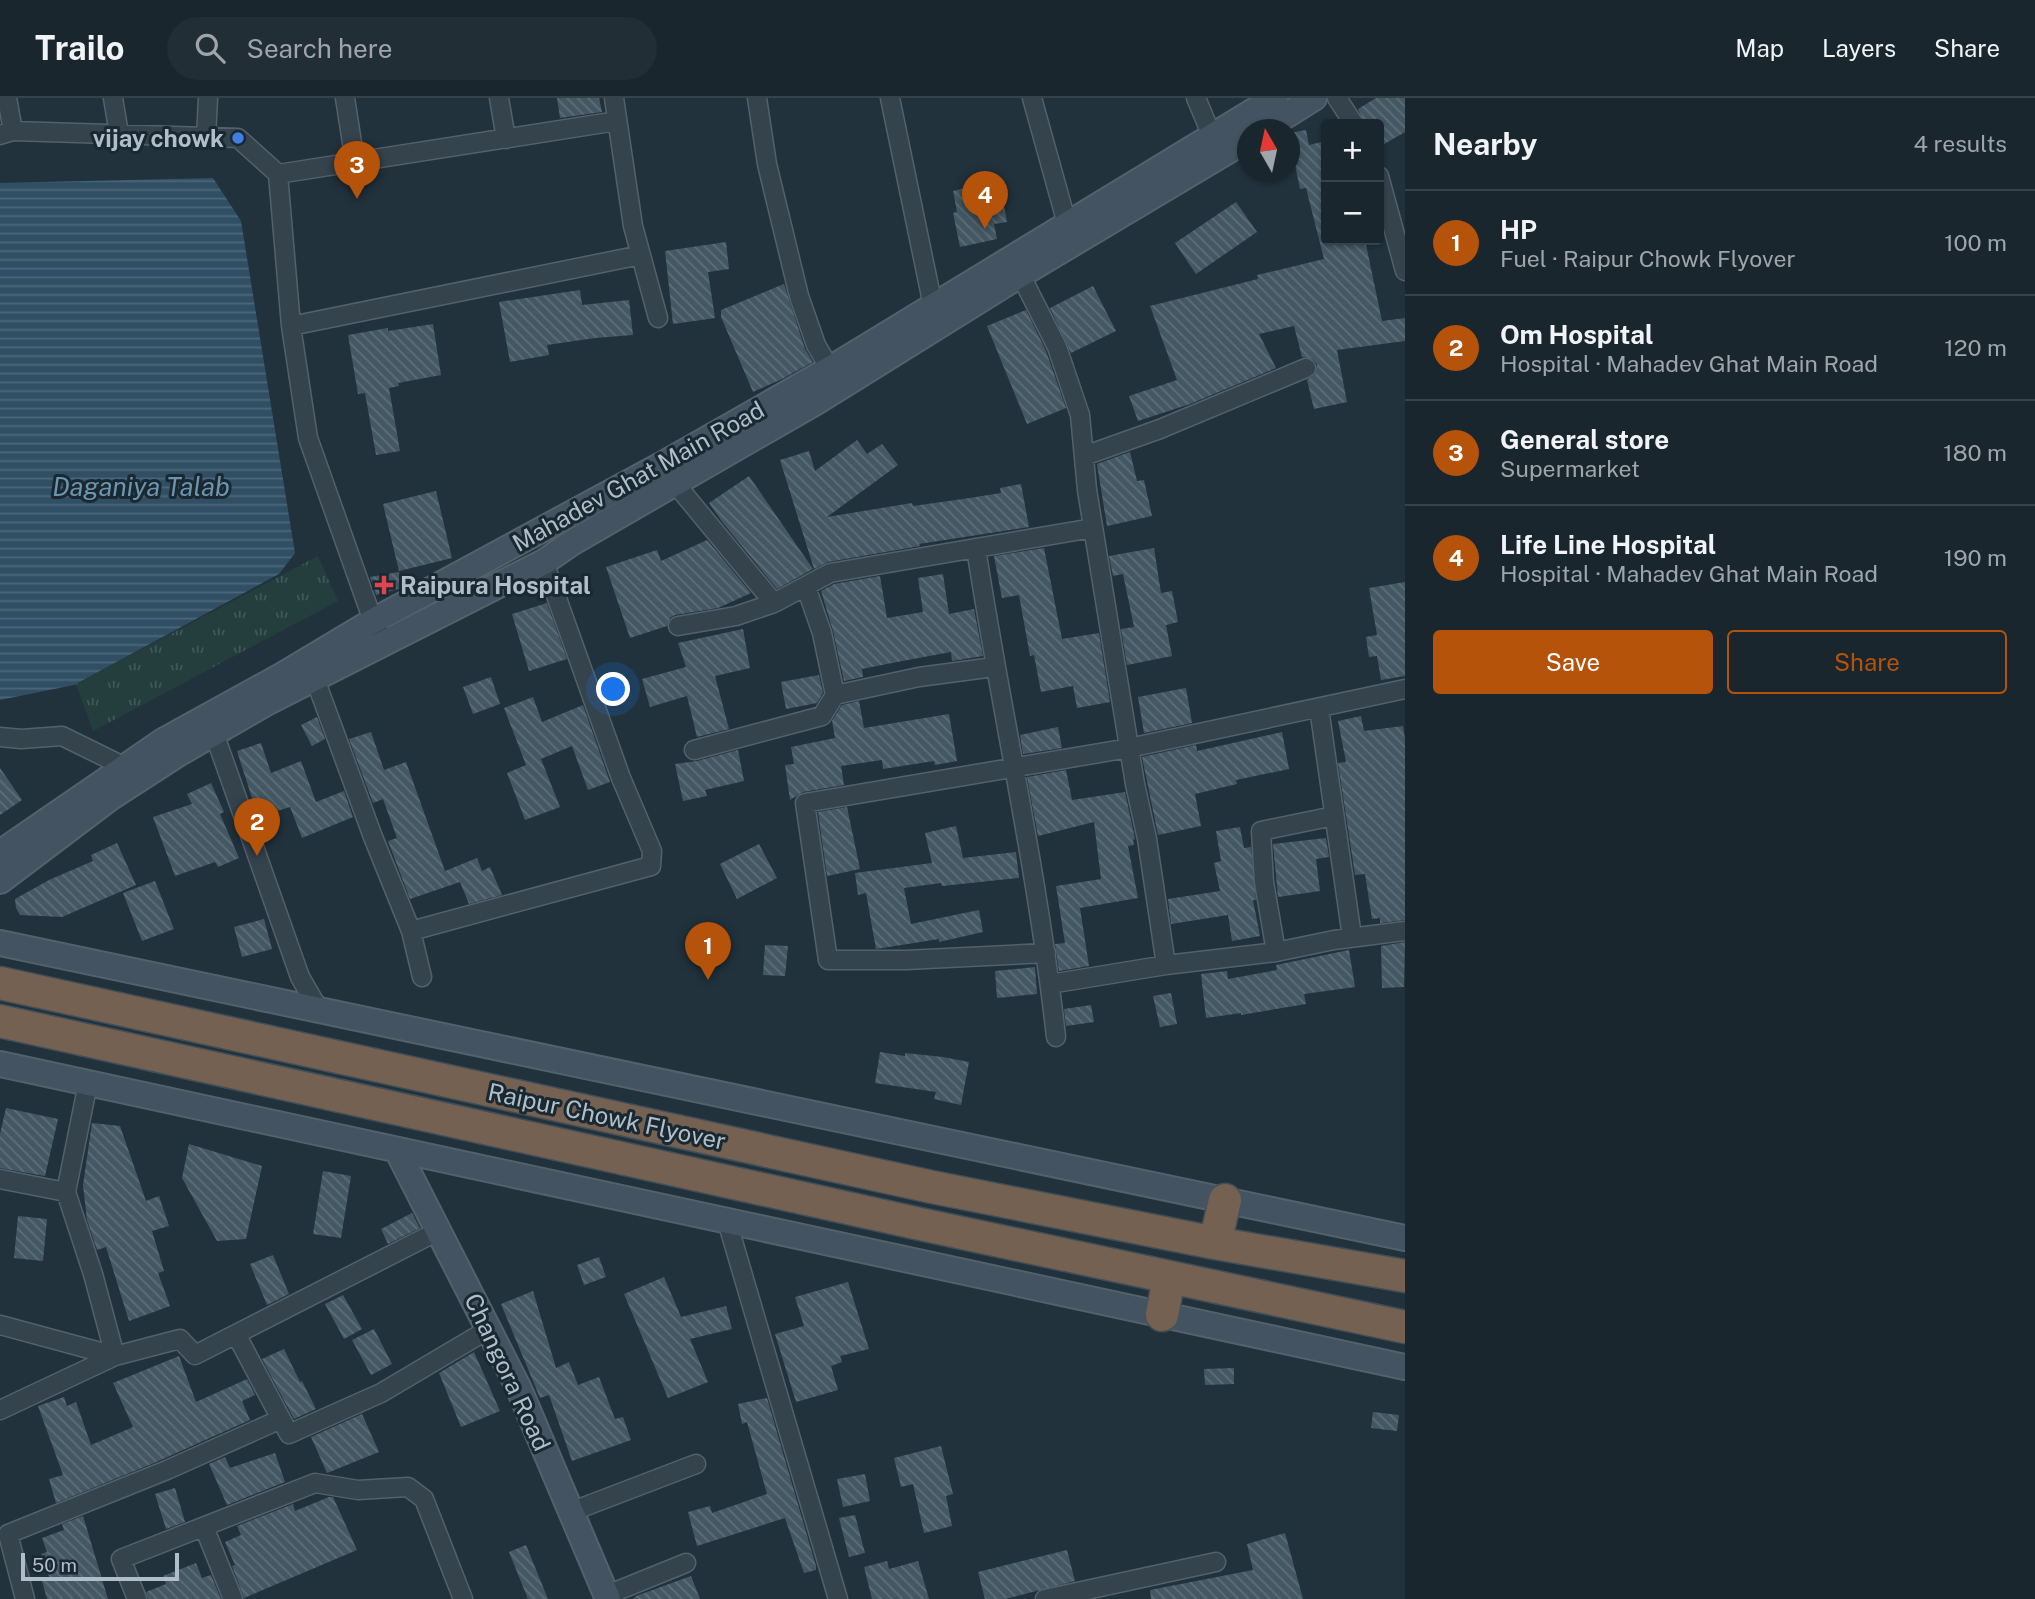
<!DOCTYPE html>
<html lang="en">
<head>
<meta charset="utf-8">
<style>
  body { margin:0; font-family:"Public Sans",sans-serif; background:#222e36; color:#f1f3f6 }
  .controls { position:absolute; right:21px; top:21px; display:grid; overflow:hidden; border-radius:7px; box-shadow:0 2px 5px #0004 }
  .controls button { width:63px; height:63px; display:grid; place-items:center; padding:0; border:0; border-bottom:2px solid #37434a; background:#19262e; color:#f1f3f6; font:35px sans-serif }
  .compass { position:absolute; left:1237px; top:21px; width:63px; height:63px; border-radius:50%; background:#19262e; box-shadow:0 2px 5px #0004; rotate:351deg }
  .scale { position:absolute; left:21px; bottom:18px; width:158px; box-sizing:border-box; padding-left:7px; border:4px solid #b0bec9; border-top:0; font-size:19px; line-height:24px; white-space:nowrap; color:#b0bec9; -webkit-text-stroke:5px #1a2832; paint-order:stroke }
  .you { position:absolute; left:614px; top:592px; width:24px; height:24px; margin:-18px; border:5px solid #fff; border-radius:50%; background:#1a73e8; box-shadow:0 0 0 10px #1a73e833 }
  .badge { display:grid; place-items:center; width:46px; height:46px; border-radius:50%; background:#b45309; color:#fff; font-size:23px; font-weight:700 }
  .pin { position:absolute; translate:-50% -58px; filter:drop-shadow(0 2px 4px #0008) }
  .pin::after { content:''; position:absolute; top:37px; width:24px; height:21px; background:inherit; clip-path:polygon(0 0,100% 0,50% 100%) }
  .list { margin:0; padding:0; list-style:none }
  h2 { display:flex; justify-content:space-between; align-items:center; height:91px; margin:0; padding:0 28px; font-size:30px }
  h2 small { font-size:23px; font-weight:400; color:#9fa5aa }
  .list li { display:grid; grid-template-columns:46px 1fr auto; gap:21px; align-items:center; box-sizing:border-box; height:105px; padding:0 28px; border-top:2px solid #37434a }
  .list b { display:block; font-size:26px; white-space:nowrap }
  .list p { margin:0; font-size:23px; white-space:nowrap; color:#9fa5aa }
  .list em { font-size:23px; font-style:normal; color:#9fa5aa }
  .actions { display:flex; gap:14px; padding:21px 28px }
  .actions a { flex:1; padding:16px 0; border:2px solid #b45309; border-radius:7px; text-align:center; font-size:24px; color:#b45309 }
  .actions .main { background:#b45309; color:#fff }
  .icon { flex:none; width:38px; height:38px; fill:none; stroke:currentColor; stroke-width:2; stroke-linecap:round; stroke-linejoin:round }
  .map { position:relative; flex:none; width:1405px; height:1501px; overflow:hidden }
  header { display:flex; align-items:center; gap:42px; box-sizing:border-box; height:98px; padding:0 35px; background:#19262e; border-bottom:2px solid #37434a }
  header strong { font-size:33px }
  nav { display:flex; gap:38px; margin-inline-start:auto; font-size:24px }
  .search { width:490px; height:63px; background:#222e36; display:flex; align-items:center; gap:18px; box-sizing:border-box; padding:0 24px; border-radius:38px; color:#9fa5aa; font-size:26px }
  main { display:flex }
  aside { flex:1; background:#19262e }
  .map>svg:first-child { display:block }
  .grass { fill:url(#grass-tufts) }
  .water { fill:url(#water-rules) }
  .building { fill:url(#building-back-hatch) }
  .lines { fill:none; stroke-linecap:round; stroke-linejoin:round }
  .street-casing { stroke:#53616b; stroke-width:21 }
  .secondary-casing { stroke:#53616b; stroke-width:28 }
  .highway-casing { stroke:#404e58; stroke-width:35 }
  .street { stroke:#35434d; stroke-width:18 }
  .secondary { stroke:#435361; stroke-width:24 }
  .highway { stroke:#746151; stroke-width:32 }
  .shop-dot { fill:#3f7fe0; stroke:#1a2832; stroke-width:2.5 }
  .health-dot { fill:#e0444e; stroke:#1a2832; stroke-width:2.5 }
  .labels { text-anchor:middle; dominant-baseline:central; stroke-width:6; stroke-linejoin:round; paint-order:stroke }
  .poi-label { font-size:24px; font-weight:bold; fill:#b0bec9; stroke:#1a2832; text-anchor:end }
  .street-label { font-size:24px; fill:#b0bec9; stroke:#1a2832 }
  .water-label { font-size:26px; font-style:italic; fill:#6e95af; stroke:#1a2832 }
</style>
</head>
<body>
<header>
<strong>Trailo</strong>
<div class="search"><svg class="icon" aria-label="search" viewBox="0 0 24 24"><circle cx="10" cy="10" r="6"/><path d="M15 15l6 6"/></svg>Search here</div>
<nav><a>Map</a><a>Layers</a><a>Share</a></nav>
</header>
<main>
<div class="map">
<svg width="1405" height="1501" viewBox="0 0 1405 1501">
  <defs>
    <pattern id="grass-tufts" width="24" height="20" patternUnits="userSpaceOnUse" patternTransform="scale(1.75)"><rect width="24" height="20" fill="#233e3d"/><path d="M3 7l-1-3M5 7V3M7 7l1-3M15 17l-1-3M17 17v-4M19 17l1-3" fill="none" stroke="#405858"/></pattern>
    <pattern id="water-rules" width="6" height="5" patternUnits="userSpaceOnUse" patternTransform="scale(1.75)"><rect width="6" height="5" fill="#314f64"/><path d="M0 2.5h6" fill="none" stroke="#4c6779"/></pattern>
    <pattern id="building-back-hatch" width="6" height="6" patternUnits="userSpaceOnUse" patternTransform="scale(1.75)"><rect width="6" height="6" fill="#445864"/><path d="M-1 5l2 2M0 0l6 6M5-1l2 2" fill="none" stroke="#5c6e79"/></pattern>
  </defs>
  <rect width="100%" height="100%" fill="#21323d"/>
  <path class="grass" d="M 318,458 L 338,503 L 93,633 L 76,586 Z"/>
  <path class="water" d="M 213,80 L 241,123 L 295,455 L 279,476 L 74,587 L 0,602 L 0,85 Z"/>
  <path class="building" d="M 557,0 L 599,0 L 602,14 L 560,20 Z
    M 1376,0 L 1405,0 L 1405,34 L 1379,49 L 1379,26 L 1365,26 L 1358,11 Z
    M 1306,32 L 1309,47 L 1326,43 L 1326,142 L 1365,142 L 1382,223 L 1405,220 L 1405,243 L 1337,252 L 1347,304 L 1314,311 L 1307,282 L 1315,276 L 1317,266 L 1312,261 L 1302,259 L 1294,228 L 1259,236 L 1276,270 L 1190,306 L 1138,323 L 1129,298 L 1177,282 L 1150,208 L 1258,181 L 1257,177 L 1324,161 L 1306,90 L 1300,91 L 1290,43 L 1290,35 Z
    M 978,87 L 979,92 L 992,89 L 995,105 L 1003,103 L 1007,124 L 994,126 L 997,141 L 960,149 L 953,115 L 957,114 L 953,93 Z
    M 1236,104 L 1257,134 L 1196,176 L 1175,145 Z
    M 726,144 L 729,171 L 708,174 L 715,220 L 673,226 L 665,153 Z
    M 784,186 L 805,251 L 813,264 L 782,281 L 753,294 L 721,219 L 721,212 Z
    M 1093,188 L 1116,233 L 1071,255 L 1050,210 Z
    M 580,192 L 582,207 L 629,202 L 633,237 L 595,240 L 547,247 L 549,257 L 510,264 L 499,204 Z
    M 1026,212 L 1046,253 L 1066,310 L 1027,326 L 987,228 Z
    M 433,226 L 441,277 L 398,285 L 399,288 L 389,290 L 400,353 L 376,357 L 365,295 L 358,296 L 348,237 L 388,230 L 388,233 Z
    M 857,342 L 867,356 L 882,346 L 898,367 L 827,419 L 912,405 L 913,408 L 963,401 L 1001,395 L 1000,390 L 1021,386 L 1029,429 L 919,446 L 920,448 L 828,464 L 814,471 L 780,362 L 809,353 L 815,373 Z
    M 1130,354 L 1137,383 L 1144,382 L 1152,418 L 1107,428 L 1097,366 Z
    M 749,378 L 813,471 L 777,491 L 723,425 L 709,405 Z
    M 436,393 L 452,460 L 399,473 L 383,406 Z
    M 707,442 L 751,495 L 718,510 L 675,517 L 670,520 L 667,528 L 630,540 L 606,469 L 657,452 L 661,463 Z
    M 1044,450 L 1062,541 L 1099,535 L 1110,604 L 1077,610 L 1073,588 L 1041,594 L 1034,557 L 1030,558 L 1019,497 L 1002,500 L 994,458 Z
    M 1154,450 L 1161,495 L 1172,493 L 1178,524 L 1166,527 L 1172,558 L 1127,567 L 1121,531 L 1134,529 L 1123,476 L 1113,478 L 1109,458 Z
    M 399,474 L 402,490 L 376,497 L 370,479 Z
    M 943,476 L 949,516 L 974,511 L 983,558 L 952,563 L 951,554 L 897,564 L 862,571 L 863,579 L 844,583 L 833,533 L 821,493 L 834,486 L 880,478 L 887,520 L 923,514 L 918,480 Z
    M 1405,484 L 1405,578 L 1381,582 L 1377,558 L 1369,559 L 1366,539 L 1377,537 L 1369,490 Z
    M 547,505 L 567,561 L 529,573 L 512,516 Z
    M 743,531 L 750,570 L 715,578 L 729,631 L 697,639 L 687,598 L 650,609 L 642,581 L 686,569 L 678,545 Z
    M 819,577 L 823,595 L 817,605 L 786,611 L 781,584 Z
    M 491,579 L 500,606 L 473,616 L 463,589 Z
    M 1186,590 L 1192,625 L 1144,635 L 1138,599 Z
    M 533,599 L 542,624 L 583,607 L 610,684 L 588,692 L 572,648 L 541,661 L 560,709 L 525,722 L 507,675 L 526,667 L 504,610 Z
    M 859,603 L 864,630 L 949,616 L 957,663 L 935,667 L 934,663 L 883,671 L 882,662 L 841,668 L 844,687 L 803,694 L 790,702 L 785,667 L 794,666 L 791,649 L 835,640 L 832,623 L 842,607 Z
    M 1361,618 L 1364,633 L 1403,628 L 1405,641 L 1405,822 L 1380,825 L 1380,820 L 1372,821 L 1365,776 L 1355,777 L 1338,665 L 1346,664 L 1338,623 Z
    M 317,619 L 325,641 L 312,648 L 301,627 Z
    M 1058,629 L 1062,650 L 1023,656 L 1020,637 Z
    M 371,634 L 384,672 L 406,664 L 445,773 L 477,760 L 482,773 L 490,769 L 502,797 L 469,806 L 460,784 L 410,801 L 388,743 L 397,740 L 383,701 L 373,705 L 349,641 Z
    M 1282,634 L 1289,671 L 1236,682 L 1237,686 L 1195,696 L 1201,728 L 1158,737 L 1142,659 L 1196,647 L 1197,653 Z
    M 261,645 L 271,675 L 301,663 L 316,704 L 344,693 L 353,719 L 302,740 L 290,709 L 258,719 L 237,653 Z
    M 738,652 L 744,683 L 705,692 L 707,698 L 683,703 L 675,666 L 697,663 Z
    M 0,670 L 22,702 L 0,717 Z
    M 1066,672 L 1072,702 L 1125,694 L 1135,741 L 1133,742 L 1134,747 L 1128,748 L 1138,800 L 1080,810 L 1089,868 L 1059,873 L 1055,846 L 1065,845 L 1056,788 L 1101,781 L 1094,724 L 1038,738 L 1027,679 Z
    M 211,685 L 224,714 L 220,716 L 239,760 L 218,769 L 215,764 L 175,778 L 153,719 L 192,706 L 187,696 Z
    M 847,709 L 860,771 L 827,778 L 818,714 Z
    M 956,728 L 963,760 L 1016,754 L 1019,780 L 942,788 L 941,785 L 904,790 L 911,826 L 979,812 L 983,834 L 939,844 L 939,841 L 876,851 L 866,795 L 858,797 L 855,775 L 932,765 L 925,735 Z
    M 1240,729 L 1244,750 L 1251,749 L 1256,802 L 1253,802 L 1260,838 L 1232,843 L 1228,817 L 1171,826 L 1168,801 L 1220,793 L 1214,765 L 1221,763 L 1216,733 Z
    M 1326,740 L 1329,759 L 1316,761 L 1320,793 L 1278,799 L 1273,746 Z
    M 117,745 L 136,787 L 62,819 L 20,817 L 16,810 L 15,801 L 49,782 L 93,763 L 91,757 Z
    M 759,746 L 777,780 L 737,801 L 720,766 Z
    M 155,783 L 174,831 L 142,843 L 123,795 Z
    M 264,821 L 272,851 L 242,859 L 234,829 Z
    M 1405,844 L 1404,889 L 1382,890 L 1381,848 Z
    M 765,847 L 788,848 L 785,878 L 763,877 Z
    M 1349,852 L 1355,889 L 1304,896 L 1306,906 L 1241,917 L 1241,915 L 1206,920 L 1201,876 L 1227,873 L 1228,881 L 1277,872 L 1276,867 Z
    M 1035,869 L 1037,896 L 997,900 L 995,873 Z
    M 1171,895 L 1177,926 L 1160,929 L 1153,898 Z
    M 1091,907 L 1094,924 L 1066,928 L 1064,911 Z
    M 880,954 L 905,958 L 905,955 L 943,959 L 969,964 L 961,1007 L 934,1001 L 936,994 L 875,985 Z
    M 6,1010 L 58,1021 L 45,1078 L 0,1070 L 0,1036 Z
    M 92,1025 L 120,1028 L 146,1103 L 159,1098 L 169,1128 L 152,1133 L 164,1173 L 158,1175 L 170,1208 L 129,1223 L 106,1149 L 97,1152 L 87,1122 L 83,1087 Z
    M 189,1046 L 262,1068 L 246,1141 L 217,1143 L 182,1080 Z
    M 323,1073 L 351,1078 L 341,1140 L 313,1136 Z
    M 412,1115 L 420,1130 L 388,1146 L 381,1131 Z
    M 18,1118 L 47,1121 L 43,1163 L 14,1160 Z
    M 273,1157 L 289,1196 L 267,1207 L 250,1166 Z
    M 599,1159 L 606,1179 L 584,1187 L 577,1167 Z
    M 664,1179 L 681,1219 L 726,1208 L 732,1231 L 690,1241 L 708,1284 L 668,1300 L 624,1196 Z
    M 848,1184 L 869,1251 L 840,1258 L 842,1264 L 831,1268 L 838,1292 L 796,1304 L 775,1236 L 804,1228 L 795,1199 Z
    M 533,1193 L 556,1270 L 569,1264 L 578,1287 L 599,1279 L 615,1321 L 623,1319 L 631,1342 L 572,1363 L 549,1297 L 540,1300 L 501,1206 Z
    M 343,1197 L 362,1231 L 344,1241 L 325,1206 Z
    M 374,1231 L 392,1266 L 371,1277 L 352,1242 Z
    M 284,1251 L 300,1284 L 302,1283 L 316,1311 L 294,1321 L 262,1261 Z
    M 474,1254 L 500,1313 L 461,1329 L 439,1275 Z
    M 179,1258 L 196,1304 L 247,1281 L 255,1297 L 242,1303 L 250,1322 L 154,1365 L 56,1405 L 49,1381 L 63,1377 L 38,1308 L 64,1299 L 67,1308 L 76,1304 L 91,1347 L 133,1329 L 113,1285 Z
    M 1234,1270 L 1234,1286 L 1205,1287 L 1204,1271 Z
    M 767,1300 L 816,1468 L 816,1472 L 804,1475 L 785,1420 L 697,1448 L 688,1414 L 710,1408 L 712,1415 L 767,1396 L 747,1324 L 742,1326 L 738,1306 Z
    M 1373,1314 L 1399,1317 L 1397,1333 L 1371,1330 Z
    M 362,1316 L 379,1354 L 327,1375 L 311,1339 Z
    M 941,1348 L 953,1396 L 946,1398 L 952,1428 L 924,1435 L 913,1386 L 901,1389 L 894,1360 Z
    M 275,1355 L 285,1384 L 227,1407 L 209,1366 L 225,1359 L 230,1370 Z
    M 865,1376 L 870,1403 L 843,1409 L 837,1381 Z
    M 175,1390 L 185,1424 L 166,1431 L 155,1396 Z
    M 329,1399 L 333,1399 L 357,1452 L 244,1500 L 232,1468 L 235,1467 L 225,1444 L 241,1437 L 237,1428 L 293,1406 L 295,1413 Z
    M 855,1417 L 865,1455 L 849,1459 L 839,1420 Z
    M 83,1418 L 108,1501 L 47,1501 L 42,1483 L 50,1481 L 41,1456 L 47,1454 L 42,1440 L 64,1432 L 62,1426 Z
    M 1285,1435 L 1303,1501 L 1151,1501 L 1150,1492 L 1253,1472 L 1247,1446 Z
    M 526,1447 L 548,1501 L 528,1501 L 509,1454 Z
    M 1067,1452 L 1075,1483 L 1005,1501 L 985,1501 L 978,1474 Z
    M 887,1463 L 889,1471 L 918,1463 L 929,1501 L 872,1501 L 864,1469 Z
    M 196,1465 L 202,1480 L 211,1477 L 221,1501 L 148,1501 L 146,1494 L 166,1486 L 163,1478 Z
    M 691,1478 L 700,1501 L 633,1501 L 636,1498 Z"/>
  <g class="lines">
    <g class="street-casing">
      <path id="street" d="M 7,0 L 13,33
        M 113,0 L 119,36
        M 345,0 L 355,64
        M 499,0 L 506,41
        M 614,0 L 633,128 L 658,220
        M 757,0 L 767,66 L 799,198 L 816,247 L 836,281
        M 890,0 L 933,208
        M 1032,0 L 1067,126
        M 1196,0 L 1212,38
        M 1337,0 L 1354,26
        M 0,37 L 13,33 L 238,40 L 278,76 L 291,228 L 308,340 L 373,523 L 378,532
        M 206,39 L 208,0
        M 278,76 L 617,23
        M 1379,78 L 1405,173
        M 1015,166 L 1057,249 L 1080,317 L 1087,392 L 1135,686 L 1147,741 L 1166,867
        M 291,228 L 641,157
        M 1084,358 L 1160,331 L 1306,270
        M 669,378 L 774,505
        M 976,450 C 1001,613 1038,775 1056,939
        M 678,528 L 736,518 L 774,505 L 830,475 L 1093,430
        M 315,581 L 373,739 L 411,833 L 422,879
        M 835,597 L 919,579 L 994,569
        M 1319,610 L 1352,839
        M 214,635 L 300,879 L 319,912
        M 0,639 L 21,641 L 62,638 L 125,669
        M 694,652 L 822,618 L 835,597 L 822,535 L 806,489
        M 411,833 L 651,768 L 652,753 L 621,680 L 544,464
        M 1276,854 L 1264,784 L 1261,733 L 1334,718
        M 1046,855 L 906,862 L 828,862 L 805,705 L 1129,650 L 1405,591
        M 1050,886 L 1166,867 L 1276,854 L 1334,842 L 1405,833
        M 88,985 L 66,1094 L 93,1176 L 115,1258
        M 0,1081 L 66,1094
        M 727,1123 L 838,1501
        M 0,1227 L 115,1258
        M 236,1236 L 289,1336 L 381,1295 L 489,1231
        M 0,1312 L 115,1258 L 180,1241 L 195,1257 L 440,1132
        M 573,1413 L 696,1366
        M 204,1429 L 233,1501
        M 607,1497 L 686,1465
        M 25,1501 L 8,1436 L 167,1372 L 281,1321
        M 137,1501 L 121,1461 L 315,1385 L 358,1392 L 408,1389 L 424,1401 L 463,1501
        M 1045,1501 L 1216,1464"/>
    </g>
    <g class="secondary-casing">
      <path id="secondary" d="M 1263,32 L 1314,0
        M 0,755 L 163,643 L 281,578 L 373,523 L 663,366 L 830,271 L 1275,0
        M 0,783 L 110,700 L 178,656 L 268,604 L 544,464 L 573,444 L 816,304 L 1020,177 L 1248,41
        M 0,845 L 1405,1140
        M 0,966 L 1405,1269
        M 397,1052 L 519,1291 L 608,1501"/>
    </g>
    <g class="highway-casing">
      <path id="highway" d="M 0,885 L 932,1089 L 1215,1145 L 1405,1178
        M 0,923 L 920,1126 L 1405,1229
        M 1215,1145 L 1225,1102
        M 1162,1217 L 1169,1180"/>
    </g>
    <use href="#street" class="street"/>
    <use href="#secondary" class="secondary"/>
    <use href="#highway" class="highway"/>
  </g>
  <circle class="shop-dot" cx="238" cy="40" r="7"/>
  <path class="health-dot" d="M380.5 476.5h7v7h7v7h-7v7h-7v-7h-7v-7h7z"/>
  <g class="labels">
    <g class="poi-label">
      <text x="224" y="40">vijay chowk</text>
      <text x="400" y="487" text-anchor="start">Raipura Hospital</text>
    </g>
    <g class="street-label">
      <text transform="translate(638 378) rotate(-29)">Mahadev Ghat Main Road</text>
      <text transform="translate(607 1018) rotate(12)">Raipur Chowk Flyover</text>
      <text transform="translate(508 1274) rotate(65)">Changora Road</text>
    </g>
    <g class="water-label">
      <text x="141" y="388">Daganiya Talab</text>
    </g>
  </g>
</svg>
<div class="controls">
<button>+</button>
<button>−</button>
</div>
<svg class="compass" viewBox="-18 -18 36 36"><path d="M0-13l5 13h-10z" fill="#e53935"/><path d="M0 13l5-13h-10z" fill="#9fa5aa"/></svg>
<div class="scale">50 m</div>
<div class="you"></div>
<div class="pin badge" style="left:708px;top:882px">1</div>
<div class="pin badge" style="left:257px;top:758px">2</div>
<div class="pin badge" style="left:357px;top:101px">3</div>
<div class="pin badge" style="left:985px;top:131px">4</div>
</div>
<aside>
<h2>Nearby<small>4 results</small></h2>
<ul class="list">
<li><span class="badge">1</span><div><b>HP</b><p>Fuel · Raipur Chowk Flyover</p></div><em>100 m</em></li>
<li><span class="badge">2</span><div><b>Om Hospital</b><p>Hospital · Mahadev Ghat Main Road</p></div><em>120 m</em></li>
<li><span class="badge">3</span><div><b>General store</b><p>Supermarket</p></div><em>180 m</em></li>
<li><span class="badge">4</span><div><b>Life Line Hospital</b><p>Hospital · Mahadev Ghat Main Road</p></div><em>190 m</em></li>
</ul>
<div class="actions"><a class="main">Save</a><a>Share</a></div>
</aside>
</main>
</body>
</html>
